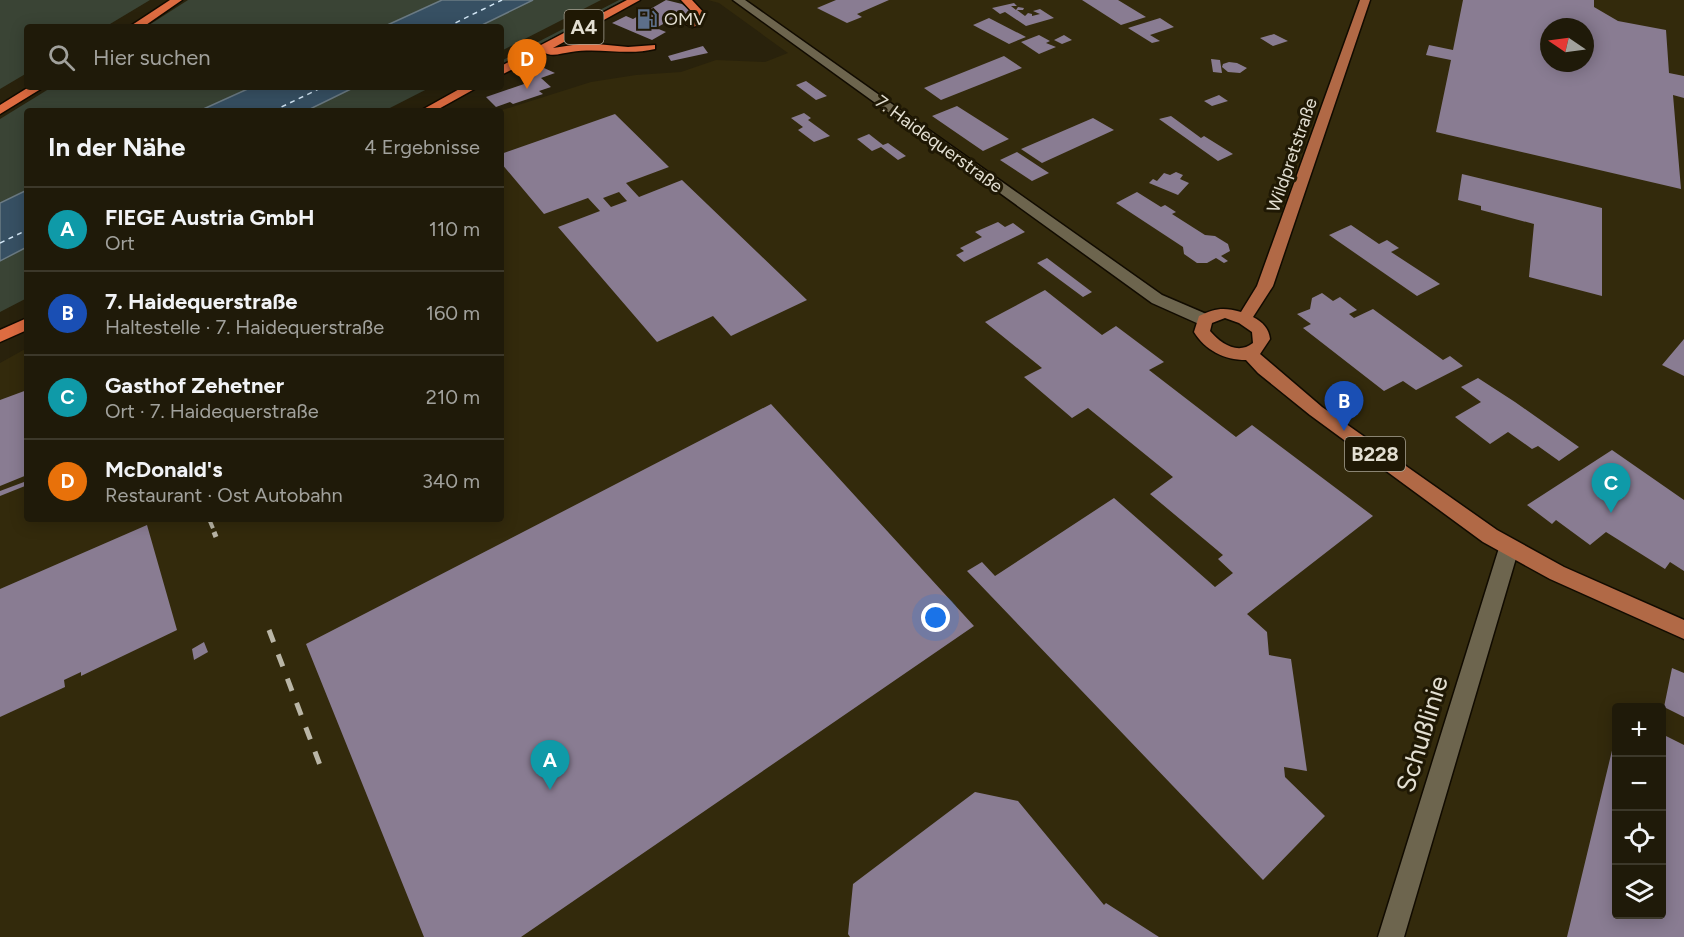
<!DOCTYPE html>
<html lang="de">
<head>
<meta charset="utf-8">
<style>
  body { margin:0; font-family:Figtree,sans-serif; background:#2c2717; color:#f1f3f6 }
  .controls { position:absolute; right:18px; bottom:18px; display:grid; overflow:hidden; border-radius:6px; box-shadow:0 3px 15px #0003 }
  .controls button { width:54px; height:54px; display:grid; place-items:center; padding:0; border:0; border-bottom:2px solid #3c382a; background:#1f1a09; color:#f1f3f6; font:30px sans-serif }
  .compass { position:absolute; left:1540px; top:18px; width:54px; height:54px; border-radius:50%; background:#1f1a09; box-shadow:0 3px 15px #0003; rotate:283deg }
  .you { position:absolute; left:936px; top:618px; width:21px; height:21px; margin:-15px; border:4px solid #fff; border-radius:50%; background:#1a73e8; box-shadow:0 0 0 9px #1a73e833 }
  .badge { display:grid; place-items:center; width:39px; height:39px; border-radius:50%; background:#d93025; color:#fff; font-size:20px; font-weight:700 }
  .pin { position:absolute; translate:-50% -50px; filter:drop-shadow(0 2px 3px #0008) }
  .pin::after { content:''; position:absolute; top:32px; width:21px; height:18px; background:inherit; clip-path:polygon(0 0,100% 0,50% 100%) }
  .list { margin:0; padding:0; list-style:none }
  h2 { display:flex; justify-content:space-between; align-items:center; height:78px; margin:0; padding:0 24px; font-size:26px }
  h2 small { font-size:20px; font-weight:400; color:#a1a19c }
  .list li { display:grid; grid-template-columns:39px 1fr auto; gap:18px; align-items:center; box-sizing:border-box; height:84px; padding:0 24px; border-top:2px solid #3c382a }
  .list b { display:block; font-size:22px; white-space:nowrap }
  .list p { margin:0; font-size:20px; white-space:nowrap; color:#a1a19c }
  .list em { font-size:20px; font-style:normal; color:#a1a19c }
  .icon { flex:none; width:33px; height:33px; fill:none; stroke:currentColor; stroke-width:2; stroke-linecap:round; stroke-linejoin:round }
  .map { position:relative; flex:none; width:1684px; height:937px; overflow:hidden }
  .search { position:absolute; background:#1f1a09; box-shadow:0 3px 15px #0003; left:24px; top:24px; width:480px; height:66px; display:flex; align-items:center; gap:15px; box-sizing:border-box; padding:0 21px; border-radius:6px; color:#a1a19c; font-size:22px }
  .panel { position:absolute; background:#1f1a09; box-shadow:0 3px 15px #0003; left:24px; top:108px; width:480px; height:414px; border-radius:6px }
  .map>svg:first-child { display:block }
  .built { fill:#332a0c; fill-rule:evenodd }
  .green { fill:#3a4435 }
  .water { fill:#375063; stroke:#6b7b84; stroke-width:1.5 }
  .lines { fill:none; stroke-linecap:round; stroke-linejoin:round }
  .ferry { stroke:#d3e7f6; stroke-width:1.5; stroke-dasharray:5 4.5; stroke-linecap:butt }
  .building { fill:#897c92; fill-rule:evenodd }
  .minor-casing { stroke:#110b00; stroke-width:3 }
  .major-casing { stroke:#110b00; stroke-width:3 }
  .highway-casing { stroke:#110b00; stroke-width:3 }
  .minor { fill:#6d654e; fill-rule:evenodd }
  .major { fill:#b16946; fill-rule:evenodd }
  .highway { fill:#de6c41; fill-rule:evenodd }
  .rail-far1 { stroke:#bab6a7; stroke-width:4; stroke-dasharray:10 10; stroke-linecap:butt }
  .rail { stroke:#bab6a7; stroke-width:5; stroke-dasharray:13 13; stroke-linecap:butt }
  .labels { text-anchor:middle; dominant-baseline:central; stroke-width:6; stroke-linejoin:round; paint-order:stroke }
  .far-poi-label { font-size:18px; fill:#e3dfd2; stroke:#1f1804; text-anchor:start }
  .far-street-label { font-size:18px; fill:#e3dfd2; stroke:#1f1804 }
  .shield { fill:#1f1804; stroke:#a8a394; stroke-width:1.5 }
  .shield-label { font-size:20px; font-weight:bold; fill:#e3dfd2 }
  .near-street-label { font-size:26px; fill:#e3dfd2; stroke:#1f1804 }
</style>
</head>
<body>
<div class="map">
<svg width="1684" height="937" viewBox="0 0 1684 937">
  <rect width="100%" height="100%" fill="#29220c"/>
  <path class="built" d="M 708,0 L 1684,0 L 1684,937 L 0,937 L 0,363 L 27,348 L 27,519 L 501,519 L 499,111 L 591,82 L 636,75 L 681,72 L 716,60 L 765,62 L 788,53 L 719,3 ZM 1549,27 L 1585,27 L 1585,63 L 1549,63 ZM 1616,708 L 1662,708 L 1662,914 L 1616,914 Z"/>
  <path class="green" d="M 0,0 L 150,0 L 105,27 L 27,27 L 27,73 L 0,89 Z
    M 188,0 L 442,0 L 383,27 L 146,27 Z
    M 533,0 L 601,0 L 501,51 L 501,27 L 478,27 Z
    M 619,0 L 624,0 L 501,65 L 501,61 Z
    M 52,87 L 252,87 L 199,111 L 27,111 L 27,190 L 0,203 L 0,119 Z
    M 355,87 L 431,87 L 384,111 L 306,111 Z
    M 27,247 L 27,298 L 0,312 L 0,261 Z"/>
  <path class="water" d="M 442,0 L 533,0 L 478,27 L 383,27 Z
    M 252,87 L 355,87 L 306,111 L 199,111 Z
    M 27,190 L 27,247 L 0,261 L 0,203 Z"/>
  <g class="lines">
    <path class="ferry" d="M 447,27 L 502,0
      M 273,111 L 323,87
      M 0,243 L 27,230"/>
  </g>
  <path class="building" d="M 666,0 L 682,4 L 690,10 L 691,16 L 681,23 L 672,19 L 656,28 L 666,32 L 652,40 L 612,23 L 626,16 L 633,19 Z
    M 836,0 L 889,0 L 857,14 L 862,17 L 847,23 L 817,8 Z
    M 1082,0 L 1118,0 L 1146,17 L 1121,25 Z
    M 1463,0 L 1594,0 L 1594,7 L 1618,21 L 1666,30 L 1669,73 L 1684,76 L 1684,98 L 1673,95 L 1681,189 L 1436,132 L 1451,60 L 1426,55 L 1429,45 L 1453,50 ZM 1549,27 L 1585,27 L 1585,63 L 1549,63 Z
    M 1014,3 L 1017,6 L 1011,6 L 1016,10 L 1018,7 L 1024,8 L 1023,10 L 1017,10 L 1025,16 L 1028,13 L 1032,14 L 1032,16 L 1040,14 L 1033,11 L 1040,9 L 1054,18 L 1026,26 L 1005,12 L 1000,14 L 992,8 Z
    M 989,18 L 1026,37 L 1009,44 L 973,25 Z
    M 1160,18 L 1174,27 L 1150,35 L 1160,41 L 1152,43 L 1128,28 Z
    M 1274,34 L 1288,41 L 1273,46 L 1260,38 Z
    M 1039,35 L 1050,41 L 1046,43 L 1056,47 L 1039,54 L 1021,42 Z
    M 1064,35 L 1072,40 L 1062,44 L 1054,40 Z
    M 703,46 L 708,53 L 671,61 L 668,56 Z
    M 1004,56 L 1022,68 L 941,100 L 924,88 Z
    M 1211,59 L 1220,60 L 1222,73 L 1213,72 Z
    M 1229,62 L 1237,63 L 1247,68 L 1240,73 L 1228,72 L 1222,67 L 1223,64 Z
    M 544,68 L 555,73 L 541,78 L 551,87 L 539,91 L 543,94 L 513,104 L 510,102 L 496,107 L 486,97 L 527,83 L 523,79 Z
    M 806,81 L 827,96 L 816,100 L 796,85 Z
    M 1219,95 L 1228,101 L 1212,106 L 1204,101 Z
    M 957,106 L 1009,139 L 983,151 L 932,116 Z
    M 804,113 L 811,118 L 808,120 L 830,136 L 814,142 L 798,130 L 803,127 L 791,118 Z
    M 615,114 L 669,167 L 626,183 L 639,197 L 682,180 L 807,300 L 731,336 L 713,316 L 657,342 L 558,227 L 600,211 L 588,198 L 544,214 L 501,163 L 501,154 ZM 619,192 L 627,201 L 611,207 L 603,198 Z
    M 1171,116 L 1201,138 L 1204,136 L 1233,154 L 1218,161 L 1159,119 Z
    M 1093,118 L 1114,130 L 1042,163 L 1021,149 Z
    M 869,134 L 883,145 L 888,143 L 906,156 L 898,160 L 881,147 L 872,151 L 857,139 Z
    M 1017,152 L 1049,173 L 1032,181 L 1000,160 Z
    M 1176,172 L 1183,175 L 1180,179 L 1189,183 L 1178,195 L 1149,183 L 1153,179 L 1157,181 L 1164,173 L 1170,175 Z
    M 1462,174 L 1602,208 L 1602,296 L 1529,277 L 1534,224 L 1481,210 L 1481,206 L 1458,200 Z
    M 1137,192 L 1161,207 L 1165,205 L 1176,212 L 1172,214 L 1205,235 L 1215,236 L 1228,244 L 1230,251 L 1221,256 L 1228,261 L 1224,263 L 1216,258 L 1207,263 L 1197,263 L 1184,254 L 1183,247 L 1116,203 Z
    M 998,222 L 1005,227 L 1013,223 L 1025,232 L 964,262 L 956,255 L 964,251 L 960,248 L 982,237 L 975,232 Z
    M 1351,225 L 1379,244 L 1387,240 L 1399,248 L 1391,252 L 1440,284 L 1417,296 L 1329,235 Z
    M 1047,258 L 1092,292 L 1083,297 L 1037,263 Z
    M 1045,290 L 1102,335 L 1116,326 L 1164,362 L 1149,370 L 1236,437 L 1252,425 L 1373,516 L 1247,614 L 1267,632 L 1269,655 L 1291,659 L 1307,771 L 1284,767 L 1285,777 L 1325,816 L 1263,880 L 967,571 L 982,562 L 995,576 L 1114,498 L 1215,587 L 1233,573 L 1218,559 L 1223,555 L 1150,494 L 1173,477 L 1088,408 L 1072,418 L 1024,377 L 1042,368 L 985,322 Z
    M 1322,293 L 1333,301 L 1340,297 L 1357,310 L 1349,314 L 1354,318 L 1373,309 L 1443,360 L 1450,356 L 1463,366 L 1416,390 L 1403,381 L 1384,391 L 1303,328 L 1311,324 L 1297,314 L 1310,309 L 1312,298 Z
    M 1684,339 L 1684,376 L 1662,365 Z
    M 1478,378 L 1515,402 L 1579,447 L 1559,461 L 1538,446 L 1532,449 L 1508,432 L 1490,444 L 1455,417 L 1481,402 L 1461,387 Z
    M 27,390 L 27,475 L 0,486 L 0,400 Z
    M 771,404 L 974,626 L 521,937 L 424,937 L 306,644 Z
    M 1612,450 L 1684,500 L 1684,571 L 1670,562 L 1665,569 L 1606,532 L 1590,545 L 1556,520 L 1552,524 L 1527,505 Z
    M 24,482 L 25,486 L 0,496 L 0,491 Z
    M 147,525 L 177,630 L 81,676 L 81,672 L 64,680 L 65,687 L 0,717 L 0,589 Z
    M 204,642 L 208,652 L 194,660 L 192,649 Z
    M 1672,668 L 1684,673 L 1684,717 L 1664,707 Z
    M 1616,734 L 1617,915 L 1662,915 L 1662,734 L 1684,745 L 1684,937 L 1567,937 Z
    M 975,792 L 1018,801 L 1104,905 L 1106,903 L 1159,937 L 850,937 L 848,934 L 853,884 Z"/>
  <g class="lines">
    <g class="minor-casing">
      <path id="minor" d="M 733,0 L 745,0 L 1162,295 L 1211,316 L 1213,320 L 1211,324 L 1199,324 L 1152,303 Z
        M 1509,540 L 1516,542 L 1519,548 L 1404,937 L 1378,937 L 1499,548 L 1502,542 Z"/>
    </g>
    <g class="major-casing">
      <path id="major" d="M 1360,0 L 1370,0 L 1273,286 L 1253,317 C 1263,322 1269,329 1270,339 L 1260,354 L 1322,407 L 1497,530 L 1564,567 L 1684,620 L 1684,639 L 1550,579 L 1483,542 L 1310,415 L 1258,373 L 1246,360 C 1224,360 1205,350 1194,332 L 1199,316 C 1215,308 1224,307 1241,312 L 1257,286 ZM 1225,318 L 1239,323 L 1252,332 L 1253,343 C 1238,355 1221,344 1210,331 L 1212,323 Z"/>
    </g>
    <g class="highway-casing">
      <path id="highway" d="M 170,0 L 182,0 L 143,27 L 129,27 Z
        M 627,0 L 640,0 L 553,48 L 586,43 L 628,47 L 655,45 L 655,49 C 627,56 599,47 571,52 C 563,53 552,57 545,53 L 501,75 L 501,66 Z
        M 681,0 L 692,0 L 704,13 L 696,26 L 692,27 L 686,24 L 693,13 Z
        M 29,87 L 44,87 L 0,114 L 0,105 Z
        M 463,87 L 478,87 L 435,111 L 420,111 Z
        M 27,318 L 27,330 L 0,342 L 0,330 Z"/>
    </g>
    <use href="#minor" class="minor"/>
    <use href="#major" class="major"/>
    <use href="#highway" class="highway"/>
    <path class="rail-far1" d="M 209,519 L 215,533"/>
    <path class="rail" d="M 214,532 L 216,537
      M 269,630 L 320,765"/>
  </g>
  <defs>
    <g id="fuel-bare" transform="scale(1.62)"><path d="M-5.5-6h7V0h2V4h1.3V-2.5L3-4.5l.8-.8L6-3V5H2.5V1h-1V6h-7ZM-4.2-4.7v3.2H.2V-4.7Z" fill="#5c6f8a" stroke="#1f1804" stroke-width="2.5" paint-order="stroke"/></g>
  </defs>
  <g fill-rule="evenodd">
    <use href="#fuel-bare" x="647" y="19"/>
  </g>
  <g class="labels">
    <g class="far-poi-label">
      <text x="664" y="19">OMV</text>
    </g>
    <g class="far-street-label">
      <text transform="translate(939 144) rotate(36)">7. Haidequerstraße</text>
      <text transform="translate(1292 155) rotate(-71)">Wildpretstraße</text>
    </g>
    <g class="shield">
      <rect x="564.5" y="10" width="39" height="34" rx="4.5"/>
      <rect x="1345" y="437" width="60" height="34" rx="4.5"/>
    </g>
    <g class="shield-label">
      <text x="584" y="27">A4</text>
      <text x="1375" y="454">B228</text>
    </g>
    <g class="near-street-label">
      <text transform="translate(1422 734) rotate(-73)">Schußlinie</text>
    </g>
  </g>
</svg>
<div class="controls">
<button>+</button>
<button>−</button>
<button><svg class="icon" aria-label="locate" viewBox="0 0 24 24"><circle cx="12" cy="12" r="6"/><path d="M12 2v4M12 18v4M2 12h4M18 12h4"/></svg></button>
<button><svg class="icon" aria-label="layers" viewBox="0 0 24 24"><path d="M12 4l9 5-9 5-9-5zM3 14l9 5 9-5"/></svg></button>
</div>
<svg class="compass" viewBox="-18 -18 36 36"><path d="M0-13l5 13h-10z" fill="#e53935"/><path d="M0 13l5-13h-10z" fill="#a1a19c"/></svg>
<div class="you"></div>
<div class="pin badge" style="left:550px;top:790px;background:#0f9aa8">A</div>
<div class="pin badge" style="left:1344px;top:431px;background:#1a4fb4">B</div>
<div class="pin badge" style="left:1611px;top:513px;background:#0f9aa8">C</div>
<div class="pin badge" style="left:527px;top:89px;background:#e8710a">D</div>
<div class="search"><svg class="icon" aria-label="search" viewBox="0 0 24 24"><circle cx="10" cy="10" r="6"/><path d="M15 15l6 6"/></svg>Hier suchen</div>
<section class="panel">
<h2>In der Nähe<small>4 Ergebnisse</small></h2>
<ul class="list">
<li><span class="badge" style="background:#0f9aa8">A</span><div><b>FIEGE Austria GmbH</b><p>Ort</p></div><em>110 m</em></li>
<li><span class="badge" style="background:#1a4fb4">B</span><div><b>7. Haidequerstraße</b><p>Haltestelle · 7. Haidequerstraße</p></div><em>160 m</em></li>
<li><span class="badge" style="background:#0f9aa8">C</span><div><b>Gasthof Zehetner</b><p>Ort · 7. Haidequerstraße</p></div><em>210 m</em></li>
<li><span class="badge" style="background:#e8710a">D</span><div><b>McDonald's</b><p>Restaurant · Ost Autobahn</p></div><em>340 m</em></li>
</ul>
</section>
</div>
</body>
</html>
